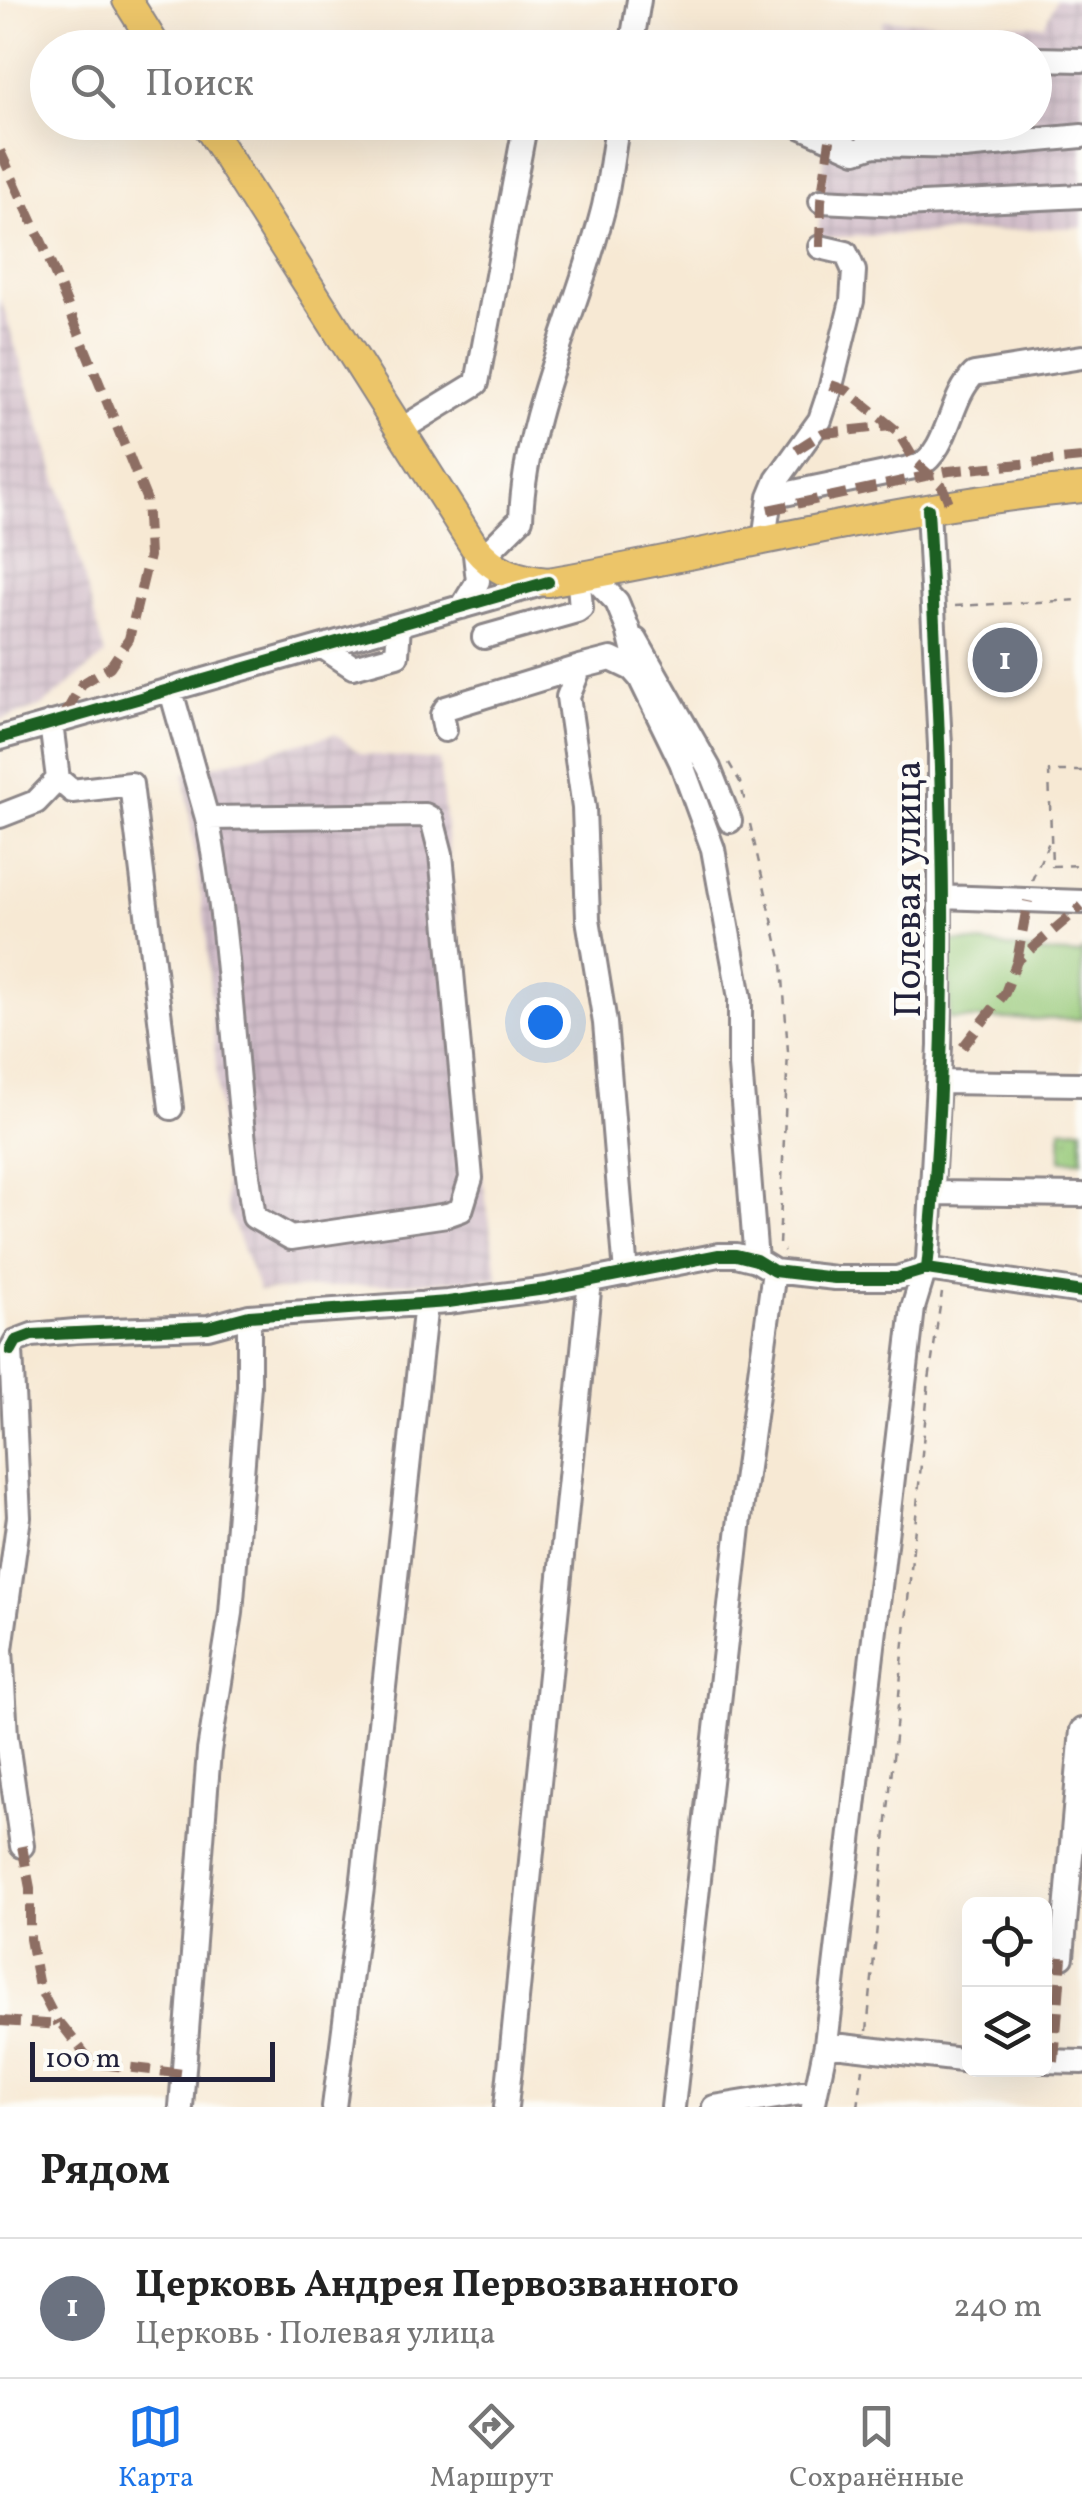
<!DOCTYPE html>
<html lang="ru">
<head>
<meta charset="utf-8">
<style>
  body { margin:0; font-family:Vollkorn,serif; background:#f2f2f2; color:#222 }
  .controls { position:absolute; right:30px; bottom:30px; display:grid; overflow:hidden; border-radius:15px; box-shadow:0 10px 40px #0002 }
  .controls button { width:90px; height:90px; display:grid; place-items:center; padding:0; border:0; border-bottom:2px solid #e0e0e0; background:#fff; color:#222; font:50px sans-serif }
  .scale { position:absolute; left:30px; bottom:25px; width:245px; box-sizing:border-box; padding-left:10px; border:5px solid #22223b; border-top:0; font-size:28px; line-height:35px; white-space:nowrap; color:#22223b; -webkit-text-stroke:8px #fdfcf7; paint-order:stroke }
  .you { position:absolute; left:545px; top:1022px; width:35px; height:35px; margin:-25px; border:8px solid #fff; border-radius:50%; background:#1a73e8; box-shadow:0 0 0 15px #1a73e833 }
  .badge { display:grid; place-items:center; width:65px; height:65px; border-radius:50%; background:#1a73e8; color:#fff; font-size:32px; font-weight:700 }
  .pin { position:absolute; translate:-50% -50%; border:5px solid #fff; box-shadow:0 2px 10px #0006 }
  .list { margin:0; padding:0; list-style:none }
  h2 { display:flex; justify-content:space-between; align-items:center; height:130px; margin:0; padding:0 40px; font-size:42px }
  h2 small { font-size:32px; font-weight:400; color:#767676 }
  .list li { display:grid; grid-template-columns:65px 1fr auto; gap:30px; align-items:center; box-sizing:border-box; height:140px; padding:0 40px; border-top:2px solid #e0e0e0 }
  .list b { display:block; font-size:38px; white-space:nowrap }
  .list p { margin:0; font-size:32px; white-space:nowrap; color:#767676 }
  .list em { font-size:32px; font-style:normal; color:#767676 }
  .icon { flex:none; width:55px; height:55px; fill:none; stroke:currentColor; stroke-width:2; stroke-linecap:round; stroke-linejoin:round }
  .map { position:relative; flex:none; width:1082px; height:2107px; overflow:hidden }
  .search { position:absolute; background:#fff; box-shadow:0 10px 40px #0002; left:30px; right:30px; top:30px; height:110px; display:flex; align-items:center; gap:25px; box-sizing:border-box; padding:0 35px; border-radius:55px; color:#767676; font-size:38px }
  .sheet { height:270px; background:#fff }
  nav { display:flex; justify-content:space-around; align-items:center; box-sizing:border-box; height:140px; border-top:2px solid #e0e0e0; background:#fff; font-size:28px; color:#767676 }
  nav a { display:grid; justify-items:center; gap:5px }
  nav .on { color:#1a73e8 }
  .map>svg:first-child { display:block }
  .industrial { fill:url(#industrial-grid) }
  .grass { fill:#97c979; stroke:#5c765a; stroke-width:2.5 }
  .park { fill:url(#park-tufts); stroke:#5c765a; stroke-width:2.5 }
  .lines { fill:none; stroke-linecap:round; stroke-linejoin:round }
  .minor-casing { stroke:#8c8688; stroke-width:28 }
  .major-casing { stroke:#8c8688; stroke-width:32 }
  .path { stroke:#8c8688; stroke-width:2.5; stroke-dasharray:8 8; stroke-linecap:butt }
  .minor { stroke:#fff; stroke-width:22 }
  .major { stroke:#ecc569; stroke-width:28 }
  .quiet { stroke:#8d6e63; stroke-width:10; stroke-dasharray:20 10; stroke-linecap:butt }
  .cycleway-casing { stroke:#fdfcf7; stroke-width:19 }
  .cycleway { stroke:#1b5e20; stroke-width:12 }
  .labels { text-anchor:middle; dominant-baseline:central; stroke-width:9; stroke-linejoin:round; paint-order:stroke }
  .street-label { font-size:38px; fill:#22223b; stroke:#fdfcf7 }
</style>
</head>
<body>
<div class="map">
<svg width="1082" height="2107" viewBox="0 0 1082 2107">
  <defs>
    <pattern id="industrial-grid" width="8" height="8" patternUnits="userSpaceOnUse" patternTransform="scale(2.5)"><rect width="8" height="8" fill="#d1bdc9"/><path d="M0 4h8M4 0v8" fill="none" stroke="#b3a2ae"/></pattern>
    <pattern id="park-tufts" width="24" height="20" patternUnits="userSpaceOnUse" patternTransform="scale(2.5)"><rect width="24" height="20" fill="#97c979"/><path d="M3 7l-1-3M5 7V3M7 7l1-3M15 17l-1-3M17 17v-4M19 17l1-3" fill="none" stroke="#82ac6a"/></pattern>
  </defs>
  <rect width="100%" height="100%" fill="#fdfcf7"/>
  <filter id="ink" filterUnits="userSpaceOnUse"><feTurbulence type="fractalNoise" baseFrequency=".01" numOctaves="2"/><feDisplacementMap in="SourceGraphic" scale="20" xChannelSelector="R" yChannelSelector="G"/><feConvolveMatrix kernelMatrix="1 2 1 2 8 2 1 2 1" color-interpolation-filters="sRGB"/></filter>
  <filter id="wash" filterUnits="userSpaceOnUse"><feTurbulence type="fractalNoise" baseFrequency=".0048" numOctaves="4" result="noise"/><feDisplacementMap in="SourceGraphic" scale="40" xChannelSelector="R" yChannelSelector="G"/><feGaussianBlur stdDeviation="2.25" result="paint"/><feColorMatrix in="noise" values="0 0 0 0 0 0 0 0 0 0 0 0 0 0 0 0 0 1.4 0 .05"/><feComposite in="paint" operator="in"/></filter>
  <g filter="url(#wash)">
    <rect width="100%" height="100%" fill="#f7e9d4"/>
    <path class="industrial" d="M 1056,0 L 1082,0 L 1082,227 L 818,238 L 827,123 L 859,127 L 861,122 L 1034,122 L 1034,48 L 877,47 L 883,20 L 1044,25 Z
      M 0,297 L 64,502 L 105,655 L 42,706 L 0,720 Z
      M 335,734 L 361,754 L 439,760 L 482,1173 L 498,1278 L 259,1291 L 226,1206 L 206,932 L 184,773 Z"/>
    <path class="grass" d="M 950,941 C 994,941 1036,956 1079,954 L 1082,951 L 1082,1019 L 949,1019 Z"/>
    <path class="park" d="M 1082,1128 L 1082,1160 L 1061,1160 L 1061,1129 Z"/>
  </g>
  <g filter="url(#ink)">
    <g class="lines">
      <g class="minor-casing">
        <path id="minor" d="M 631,48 L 639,0
          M 1034,59 L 1082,60
          M 791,122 L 856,151 L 874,145 L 865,129 L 867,122
          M 874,145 L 964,147 L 1082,136
          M 821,201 L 902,205 L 1082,196
          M 400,430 L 477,383 L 523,137
          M 770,497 L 919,466 C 949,449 949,399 974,374 L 1082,357
          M 764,540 L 770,497 L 777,480 L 820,420 L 830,390 L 852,301 L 854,271 L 846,253 L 820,247
          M 483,557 L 521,519 C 525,412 579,308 604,206 C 610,179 613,150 618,122
          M 590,574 L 617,602 L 628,629 L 640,678 L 681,762 L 713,849 L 740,998 L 740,1066 L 756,1260
          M 462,607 L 478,581 L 474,546
          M 484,637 L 577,611 L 581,608 L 579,584
          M 636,640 L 709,768 L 730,821
          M 323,647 L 353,667 L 397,655 L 399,625
          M 171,691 L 207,818 L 425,815 L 432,819 L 441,854 L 471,1178 L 461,1210 L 447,1215 L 291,1238 L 254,1217 C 233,1085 233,950 207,818
          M 445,730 L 442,715 L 446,708 L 580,667
          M 0,738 L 545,583
          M 58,779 L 72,791 L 131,784 L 171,1108
          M 0,816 L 36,802 L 58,779 L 51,723
          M 941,897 L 1082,902
          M 939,1082 L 1082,1084
          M 934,1193 L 1082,1195
          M 626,1274 L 605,1023 L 588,919 L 584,808 L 568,697 L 580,667 L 611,659 L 632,669 L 640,678
          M 22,1846 L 6,1736 L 1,1649 L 19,1517 L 11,1350 L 16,1341 L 32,1335 L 75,1331 L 208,1327 L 249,1316 L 448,1302 L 546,1289 L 719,1255 L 736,1255 L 756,1260 L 774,1271 L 835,1278 L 897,1278 L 927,1269 L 1082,1292
          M 1062,1957 L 1082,1730
          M 826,2044 L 970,2061
          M 1044,2061 L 1082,2062
          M 181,2107 L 209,1751 L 231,1613 L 249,1386 L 249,1316
          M 334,2107 L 362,1888 L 426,1303
          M 506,2107 L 590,1281
          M 673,2107 L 740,1518 L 774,1271
          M 714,2107 L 814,2091
          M 813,2107 L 826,2044 L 913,1308 L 928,1259 L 940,1046 L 940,746 L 928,509"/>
      </g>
      <g class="major-casing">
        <path id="major" d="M 127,0 L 157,48
          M 205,122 L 474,546 C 495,572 516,579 548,582 C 726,551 902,505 1082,488"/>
      </g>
      <path class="path" d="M 955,606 L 1082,600
        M 729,763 L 740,782 L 745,802
        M 1082,771 L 1049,771 L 1052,866 L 1082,865
        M 750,824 L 782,963 L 788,1052 L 779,1245 L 784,1251
        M 1032,880 L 1049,842
        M 867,2031 L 929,1380 L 942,1293
        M 858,2107 L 863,2069"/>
      <use href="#minor" class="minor"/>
      <use href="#major" class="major"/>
      <path class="quiet" d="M 0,151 L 43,245 L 146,498 L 149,556 L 129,639 L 110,667 L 82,684 L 61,721
        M 820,247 L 821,201 L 830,140
        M 831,385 L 848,391 L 897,431 L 917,464 L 942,486 L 950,505
        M 796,450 L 823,433 L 892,426
        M 768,510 L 949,471 L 1082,458
        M 1017,961 L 1028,901
        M 963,1047 L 1005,993 L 1017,961 L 1082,906
        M 22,1846 L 30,1888 L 30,1939 L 39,1987 L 58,2024
        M 0,2021 L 62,2025 L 92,2063 L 184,2074
        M 1054,2061 L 1062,1957"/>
      <g class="cycleway-casing">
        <path id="cycleway" d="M 0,738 L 548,582
          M 927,1269 C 954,1017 942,761 928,509
          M 11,1350 L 16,1341 L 32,1335 L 208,1327 L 249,1316 L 448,1302 L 546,1289 L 719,1255 L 736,1255 L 756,1260 L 774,1271 L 835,1278 L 897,1278 L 927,1269 L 1082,1292"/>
      </g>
      <use href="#cycleway" class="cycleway"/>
    </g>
  </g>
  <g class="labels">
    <g class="street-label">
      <text transform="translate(910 889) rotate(-90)">Полевая улица</text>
    </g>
  </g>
</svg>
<div class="controls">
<button><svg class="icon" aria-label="locate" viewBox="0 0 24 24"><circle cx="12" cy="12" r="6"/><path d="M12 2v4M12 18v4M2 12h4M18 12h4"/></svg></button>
<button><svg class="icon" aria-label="layers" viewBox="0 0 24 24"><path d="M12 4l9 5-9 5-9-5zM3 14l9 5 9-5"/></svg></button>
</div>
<div class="scale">100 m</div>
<div class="you"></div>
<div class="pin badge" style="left:1005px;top:660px;background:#6b7280">1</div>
<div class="search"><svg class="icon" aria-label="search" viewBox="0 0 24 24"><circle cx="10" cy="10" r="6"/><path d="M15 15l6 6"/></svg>Поиск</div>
</div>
<section class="sheet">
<h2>Рядом<small></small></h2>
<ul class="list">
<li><span class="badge" style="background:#6b7280">1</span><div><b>Церковь Андрея Первозванного</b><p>Церковь · Полевая улица</p></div><em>240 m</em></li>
</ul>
</section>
<nav>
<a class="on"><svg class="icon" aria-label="map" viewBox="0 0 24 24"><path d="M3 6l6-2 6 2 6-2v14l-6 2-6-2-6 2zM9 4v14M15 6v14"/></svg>Карта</a>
<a><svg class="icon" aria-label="directions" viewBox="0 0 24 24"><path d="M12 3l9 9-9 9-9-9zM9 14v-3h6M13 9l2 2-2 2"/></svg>Маршрут</a>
<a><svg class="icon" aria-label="saved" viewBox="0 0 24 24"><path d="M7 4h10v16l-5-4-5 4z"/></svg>Сохранённые</a>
</nav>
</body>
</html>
